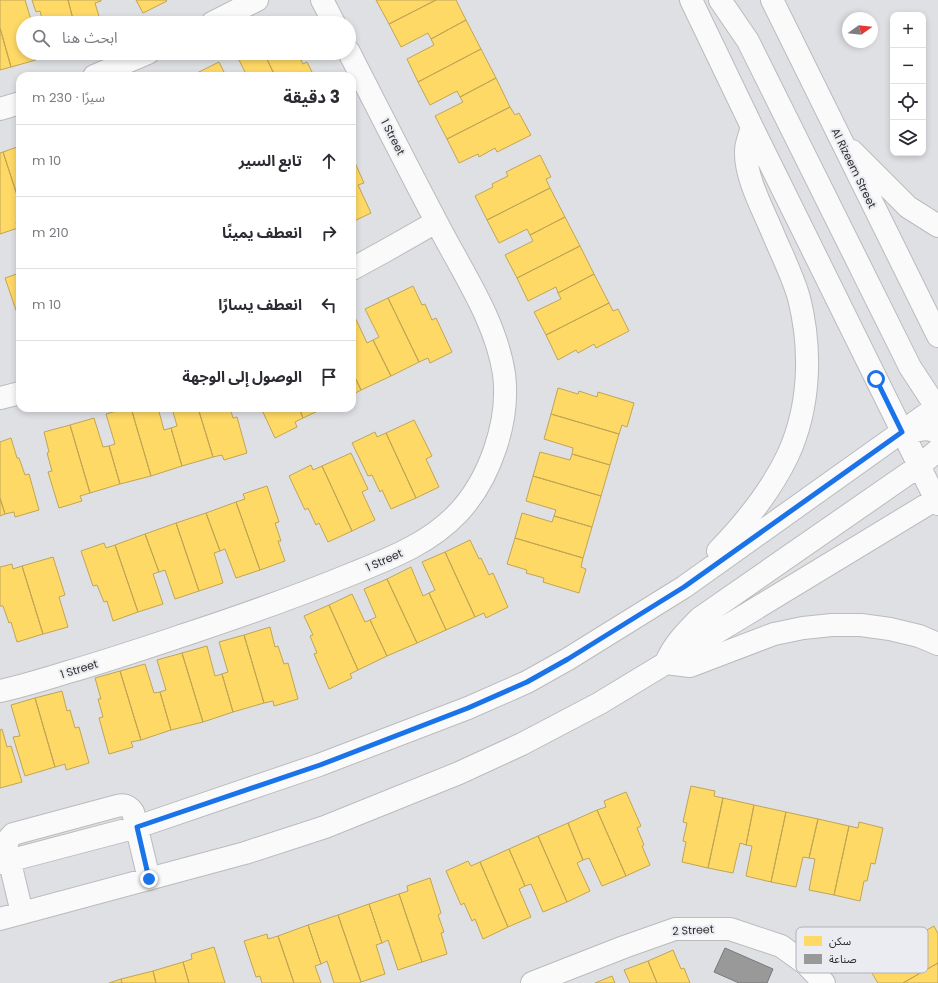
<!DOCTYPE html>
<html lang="ar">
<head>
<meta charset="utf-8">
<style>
  body { margin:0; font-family:Poppins,"Noto Sans Arabic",sans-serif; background:#f2f2f3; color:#2b2b33; direction:rtl }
  .controls { position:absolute; right:12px; top:12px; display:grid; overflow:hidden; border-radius:8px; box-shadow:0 2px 6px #0003 }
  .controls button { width:36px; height:36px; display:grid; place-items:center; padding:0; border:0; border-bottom:1px solid #e1e1e2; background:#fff; color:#2b2b33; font:20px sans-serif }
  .compass { position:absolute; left:842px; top:12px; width:36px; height:36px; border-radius:50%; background:#fff; box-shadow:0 2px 6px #0003; rotate:75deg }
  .stop { position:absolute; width:12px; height:12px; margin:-9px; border:3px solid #1a73e8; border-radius:50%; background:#fff }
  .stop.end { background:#1a73e8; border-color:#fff; box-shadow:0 1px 4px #0008 }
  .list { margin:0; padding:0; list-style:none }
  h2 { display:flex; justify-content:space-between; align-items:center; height:52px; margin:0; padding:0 16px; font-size:17px }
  h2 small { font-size:13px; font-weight:400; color:#7c7c81 }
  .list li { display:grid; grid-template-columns:26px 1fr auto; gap:12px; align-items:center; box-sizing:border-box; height:72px; padding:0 16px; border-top:1px solid #e1e1e2 }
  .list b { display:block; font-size:15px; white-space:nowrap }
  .list em { font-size:13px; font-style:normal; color:#7c7c81 }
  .icon { flex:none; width:22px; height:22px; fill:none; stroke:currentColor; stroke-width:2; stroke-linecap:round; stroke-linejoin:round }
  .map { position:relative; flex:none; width:938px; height:983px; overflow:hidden; direction:ltr }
  .search { position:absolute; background:#fff; box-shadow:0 2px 6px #0003; left:16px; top:16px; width:340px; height:44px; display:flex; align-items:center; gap:10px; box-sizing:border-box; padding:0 14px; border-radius:22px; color:#7c7c81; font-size:15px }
  .panel { position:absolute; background:#fff; box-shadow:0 2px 6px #0003; left:16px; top:72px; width:340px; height:340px; border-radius:12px; direction:rtl }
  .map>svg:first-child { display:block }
  .homes { fill:#ffd966; stroke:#c0a555 }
  .industry { fill:#999; stroke:#787879 }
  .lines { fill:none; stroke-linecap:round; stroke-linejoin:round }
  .minor-casing { stroke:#bbbbbd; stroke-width:24 }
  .minor { stroke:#fafafb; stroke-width:22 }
  .route { stroke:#1a73e8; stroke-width:5 }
  .labels { text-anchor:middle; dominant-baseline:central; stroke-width:4; stroke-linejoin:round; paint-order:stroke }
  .street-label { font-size:11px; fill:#2c2c2e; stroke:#ebecf1 }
  .key { fill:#ebecf1; stroke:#b2b2b6; stroke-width:1 }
  .key-label { font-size:11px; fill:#2c2c2e }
</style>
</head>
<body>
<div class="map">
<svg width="938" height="983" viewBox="0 0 938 983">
  <rect width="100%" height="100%" fill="#dfe0e3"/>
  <path class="homes" d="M 0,0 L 25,0 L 32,23 L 23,23 L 23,53 L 34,53 L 36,60 L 11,67 L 0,28 Z
    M 32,0 L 68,0 L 74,23 L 43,23 L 40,11 L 36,12 Z
    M 68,0 L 101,0 L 101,1 L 95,3 L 101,23 L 74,23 Z
    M 136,0 L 166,0 L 167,1 L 143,13 Z
    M 376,0 L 436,0 L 389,24 Z
    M 436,0 L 456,0 L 466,20 L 431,39 L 428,33 L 401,47 L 389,24 Z
    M 466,20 L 481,49 L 418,82 L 407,59 L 434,45 L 431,39 Z
    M 0,28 L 11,67 L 0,70 Z
    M 481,49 L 496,78 L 460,97 L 457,91 L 430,105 L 418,82 Z
    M 239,53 L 264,53 L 275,76 L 247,76 L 236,54 Z
    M 264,53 L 297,53 L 303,64 L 307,62 L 314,76 L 275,76 Z
    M 219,62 L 226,76 L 196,76 L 195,74 Z
    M 496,78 L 510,107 L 447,139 L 435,116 L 463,102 L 460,97 Z
    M 510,107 L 515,115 L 519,113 L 531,135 L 497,152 L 495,148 L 479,157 L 478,154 L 459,163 L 447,139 Z
    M 20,146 L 20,204 L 3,152 Z
    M 3,152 L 20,204 L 20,222 L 16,223 L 18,228 L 0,234 L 0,153 Z
    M 540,155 L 551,177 L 546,179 L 550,188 L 487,220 L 475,196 L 493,187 L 492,184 L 508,176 L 506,172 Z
    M 352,156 L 364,183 L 358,185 L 371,213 L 352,222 Z
    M 550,188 L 565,217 L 530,235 L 527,229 L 499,243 L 487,220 Z
    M 565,217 L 580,246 L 517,278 L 505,255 L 533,241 L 530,235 Z
    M 580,246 L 594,274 L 558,293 L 556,287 L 528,301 L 517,278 Z
    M 20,273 L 20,312 L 17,313 L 5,278 Z
    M 594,274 L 609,303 L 546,335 L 534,312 L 561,299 L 558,293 Z
    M 413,286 L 422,305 L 425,304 L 432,320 L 436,318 L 452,352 L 430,363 L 428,358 L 419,362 L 388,298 Z
    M 388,298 L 419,362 L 391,376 L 373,340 L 379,337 L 365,309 Z
    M 609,303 L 613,311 L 618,309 L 629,331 L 596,348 L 594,344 L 578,353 L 576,350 L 558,360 L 546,335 Z
    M 354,315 L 367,343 L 373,340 L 391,376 L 361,390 L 352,371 L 352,316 Z
    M 352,371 L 361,390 L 352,395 Z
    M 558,388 L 578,394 L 579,391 L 597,397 L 598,392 L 634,403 L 627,427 L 622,425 L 619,434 L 551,414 Z
    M 127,408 L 131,408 L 151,476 L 120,484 L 109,446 L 115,444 L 106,414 Z
    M 131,408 L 158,408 L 164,430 L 171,428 L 182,466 L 151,476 Z
    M 172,408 L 198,408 L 213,457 L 182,466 L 171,428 L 177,426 Z
    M 198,408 L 230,408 L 233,418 L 237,417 L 247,453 L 224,460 L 222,455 L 213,457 Z
    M 261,408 L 299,408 L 303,418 L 295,422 L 297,427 L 275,438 Z
    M 299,408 L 324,408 L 303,418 Z
    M 551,414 L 619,434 L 610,465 L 572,454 L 573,448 L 544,439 Z
    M 94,418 L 103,447 L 109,446 L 120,484 L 90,493 L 70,425 Z
    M 414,420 L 432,456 L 426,459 L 439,487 L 416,498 L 386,433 Z
    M 70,425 L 90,493 L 80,496 L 82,501 L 59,508 L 48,472 L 52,471 L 47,453 L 49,452 L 44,432 Z
    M 375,432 L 377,437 L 386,433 L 416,498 L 391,509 L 382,490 L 380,492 L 372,475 L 368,476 L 352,443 Z
    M 11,438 L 17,458 L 19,458 L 25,475 L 29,474 L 39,510 L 15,517 L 14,512 L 5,514 L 0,498 L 0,442 Z
    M 540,452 L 570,460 L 572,454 L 610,465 L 601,496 L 533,476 Z
    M 351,453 L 368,489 L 362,492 L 375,520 L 352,531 L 322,466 Z
    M 311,465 L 313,470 L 322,466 L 352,531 L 328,542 L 319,523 L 316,525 L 308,508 L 305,510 L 289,476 Z
    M 533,476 L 601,496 L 592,527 L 554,516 L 556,510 L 526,501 Z
    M 267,486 L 279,522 L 275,523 L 281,541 L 278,541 L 285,561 L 260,570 L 236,502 L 245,499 L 243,494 Z
    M 0,498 L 5,514 L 0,516 Z
    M 236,502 L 260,570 L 236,578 L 225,549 L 220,551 L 206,513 Z
    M 206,513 L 220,551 L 214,553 L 223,583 L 199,591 L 176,523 Z
    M 522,513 L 552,522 L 554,516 L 592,527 L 583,558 L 515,538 Z
    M 176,523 L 199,591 L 175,599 L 165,570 L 159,572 L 145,534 Z
    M 145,534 L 159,572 L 153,574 L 163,604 L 138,612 L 115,545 Z
    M 515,538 L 583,558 L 581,567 L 586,569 L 579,593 L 543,582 L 544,578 L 526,573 L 527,570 L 507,564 Z
    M 470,540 L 479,559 L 481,558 L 489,575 L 493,573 L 508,607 L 486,618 L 484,613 L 475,617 L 445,552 Z
    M 104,543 L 106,548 L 115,545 L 138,612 L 113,621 L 107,601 L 104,602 L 97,585 L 93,586 L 81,551 Z
    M 445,552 L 475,617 L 446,630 L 429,593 L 435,590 L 422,562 Z
    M 53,557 L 65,595 L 59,597 L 68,627 L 43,634 L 22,566 Z
    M 12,564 L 13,569 L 22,566 L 43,634 L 17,642 L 11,622 L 9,623 L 3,606 L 0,606 L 0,567 Z
    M 411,567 L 423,596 L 429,593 L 446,630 L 417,643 L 387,579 Z
    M 387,579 L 417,643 L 387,656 L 370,620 L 376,617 L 364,589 Z
    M 352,594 L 365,622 L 370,620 L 387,656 L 358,670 L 329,605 Z
    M 329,605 L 358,670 L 350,674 L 352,678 L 329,689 L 314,654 L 317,653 L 310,636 L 313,635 L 304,616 Z
    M 270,627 L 275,647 L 278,646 L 284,664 L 288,663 L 298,699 L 274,706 L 273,701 L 264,703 L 244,635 Z
    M 244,635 L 264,703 L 233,712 L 222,674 L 228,672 L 219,642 Z
    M 207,646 L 215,676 L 222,674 L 233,712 L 203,722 L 182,653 Z
    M 182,653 L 203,722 L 171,730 L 160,692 L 166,690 L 157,660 Z
    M 145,664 L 154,693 L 160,692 L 171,730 L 141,740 L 120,671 Z
    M 120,671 L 141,740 L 131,742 L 133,747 L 109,754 L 99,718 L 103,717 L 98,699 L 101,699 L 95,678 Z
    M 62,691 L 67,711 L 70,710 L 75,728 L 79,727 L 89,763 L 66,770 L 65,764 L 55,767 L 35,698 Z
    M 35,698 L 55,767 L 25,776 L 13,737 L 20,736 L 11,705 Z
    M 2,729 L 7,747 L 11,746 L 22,782 L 0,788 L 0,730 Z
    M 691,786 L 715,791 L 714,796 L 723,798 L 708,868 L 682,862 L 686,842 L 683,841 L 687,823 L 683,822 Z
    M 626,792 L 641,826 L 637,828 L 644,845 L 642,846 L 650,865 L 626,876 L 597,810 L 606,807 L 604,801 Z
    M 723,798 L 754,805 L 746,845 L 740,843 L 733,873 L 708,868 Z
    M 754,805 L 786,812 L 771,882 L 746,876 L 752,846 L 746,845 Z
    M 597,810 L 626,876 L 602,886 L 589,858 L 583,860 L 568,823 Z
    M 786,812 L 818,819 L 809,858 L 803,857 L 796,887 L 771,882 Z
    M 818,819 L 849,826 L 834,895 L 809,890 L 815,859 L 809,858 Z
    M 859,822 L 883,828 L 875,864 L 871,863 L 867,881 L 864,881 L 860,901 L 834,895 L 849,826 L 858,828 Z
    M 568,823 L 583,860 L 577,863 L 590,891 L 567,902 L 538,836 Z
    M 538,836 L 567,902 L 543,912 L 531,884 L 525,886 L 509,849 Z
    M 509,849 L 525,886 L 519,889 L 531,917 L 508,927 L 480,862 Z
    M 468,861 L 471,866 L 480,862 L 508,927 L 483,939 L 475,919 L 472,921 L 464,903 L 461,905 L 446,871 Z
    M 430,878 L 441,913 L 438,915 L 444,932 L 441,933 L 447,954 L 422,962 L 399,894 L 408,891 L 407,886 Z
    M 399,894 L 422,962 L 398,970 L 388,940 L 382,943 L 369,904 Z
    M 369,904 L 382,943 L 376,945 L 385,974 L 361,982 L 338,915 Z
    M 338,915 L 361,982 L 359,983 L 334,983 L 327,961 L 321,964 L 308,925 Z
    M 308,925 L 321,964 L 315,966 L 321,983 L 294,983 L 278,936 Z
    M 934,926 L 938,934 L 938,963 L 903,983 L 878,983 L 870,970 L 888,960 L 887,957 L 903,948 L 901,945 Z
    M 267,934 L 268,939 L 278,936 L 294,983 L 262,983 L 260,976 L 256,977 L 244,941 Z
    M 214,947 L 225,983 L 189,983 L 183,962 L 192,959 L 191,954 Z
    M 673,950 L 681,969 L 684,968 L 690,983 L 657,983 L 648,961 Z
    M 648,961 L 657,983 L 630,983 L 624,970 Z
    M 183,962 L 189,983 L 156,983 L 153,971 Z
    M 938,963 L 938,983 L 903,983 Z
    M 153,971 L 156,983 L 122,983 L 121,979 Z
    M 612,976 L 615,983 L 595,983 Z
    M 121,979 L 122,983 L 109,983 Z"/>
  <path class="industry" d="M 725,948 L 773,969 L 767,983 L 739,983 L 714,972 Z"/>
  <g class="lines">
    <g class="minor-casing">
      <path id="minor" d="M 322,0 L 334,23
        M 691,0 L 752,127 L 938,504
        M 720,0 L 748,41 L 910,367 L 938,410
        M 772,0 L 938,336
        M 212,23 L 257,0
        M 94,76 L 148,53
        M 0,109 L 20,103
        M 852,151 L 908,207 L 938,226
        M 352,269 L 385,251 L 436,222
        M 0,398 L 20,393
        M 902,432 L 927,429 L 938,432
        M 718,551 C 745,523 771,491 788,455 C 810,407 812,350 799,298 C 793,277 783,257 774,236 C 764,211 745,178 746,151 C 746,143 750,135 752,127
        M 667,660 C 675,643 687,631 700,618 L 919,466 L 938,450
        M 666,663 L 690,666 L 774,634 L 803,628 L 832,625 L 861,625 L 890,629 L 919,636 L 938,644
        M 0,691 C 23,686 45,679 68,672 C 110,660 151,646 193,632 C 247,614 301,595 354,573 C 391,558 430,543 458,513 C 490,479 510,421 504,374 C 496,320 461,270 437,223 C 407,166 378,109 349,52
        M 0,863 L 137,827 L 319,765 L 468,708 L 527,682 L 568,659 L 684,587 L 938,406
        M 22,913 L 7,850 C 6,842 8,839 13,834 L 117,806 C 124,804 129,806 133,812 L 149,879
        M 0,919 L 245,853 L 325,827 L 459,773 L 522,744 L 600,703 L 938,498
        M 532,983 L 624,947 L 675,929 L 730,929 L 781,946 L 806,964 L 824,983"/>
    </g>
    <use href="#minor" class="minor"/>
  </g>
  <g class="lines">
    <path class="route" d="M 149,879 L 137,827 L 320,765 L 468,708 L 527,682 L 568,659 L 684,587 L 902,432 L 876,379"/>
  </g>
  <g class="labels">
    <g class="street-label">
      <text transform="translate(393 137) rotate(63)">1 Street</text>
      <text transform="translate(854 168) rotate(64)">Al Rizeem Street</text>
      <text transform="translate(384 560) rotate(-24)">1 Street</text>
      <text transform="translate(79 669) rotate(-17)">1 Street</text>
      <text transform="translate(693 930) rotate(-3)">2 Street</text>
    </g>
  </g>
  <rect x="796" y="927" width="132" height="46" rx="6" class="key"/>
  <rect x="804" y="936" width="18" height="10" fill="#ffd966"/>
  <rect x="804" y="954" width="18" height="10" fill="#999"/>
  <g class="key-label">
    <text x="829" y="945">سكن</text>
    <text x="829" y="963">صناعة</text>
  </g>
</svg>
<div class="controls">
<button>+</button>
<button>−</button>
<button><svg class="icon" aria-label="locate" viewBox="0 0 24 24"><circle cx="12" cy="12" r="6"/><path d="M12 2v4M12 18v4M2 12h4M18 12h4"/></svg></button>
<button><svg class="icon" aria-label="layers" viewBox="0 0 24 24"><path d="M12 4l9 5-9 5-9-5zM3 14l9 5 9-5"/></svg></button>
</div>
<svg class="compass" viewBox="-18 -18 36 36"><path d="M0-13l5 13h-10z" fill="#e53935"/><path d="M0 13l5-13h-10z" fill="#7c7c81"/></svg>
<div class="stop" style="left:876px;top:379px"></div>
<div class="stop end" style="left:149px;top:879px"></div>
<div class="search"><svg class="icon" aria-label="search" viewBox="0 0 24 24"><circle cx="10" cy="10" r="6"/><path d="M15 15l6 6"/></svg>ابحث هنا</div>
<section class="panel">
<h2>3 دقيقة<small>سيرًا · 230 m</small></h2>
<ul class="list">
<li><svg class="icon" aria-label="ahead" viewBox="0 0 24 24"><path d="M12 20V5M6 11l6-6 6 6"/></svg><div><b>تابع السير</b></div><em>10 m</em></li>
<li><svg class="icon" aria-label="right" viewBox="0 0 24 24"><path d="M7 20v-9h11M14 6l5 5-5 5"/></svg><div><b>انعطف يمينًا</b></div><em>210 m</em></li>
<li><svg class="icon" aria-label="left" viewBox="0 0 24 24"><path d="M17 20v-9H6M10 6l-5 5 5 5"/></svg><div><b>انعطف يسارًا</b></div><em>10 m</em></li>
<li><svg class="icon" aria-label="arrive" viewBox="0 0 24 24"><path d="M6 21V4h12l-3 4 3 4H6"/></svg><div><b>الوصول إلى الوجهة</b></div></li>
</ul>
</section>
</div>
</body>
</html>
